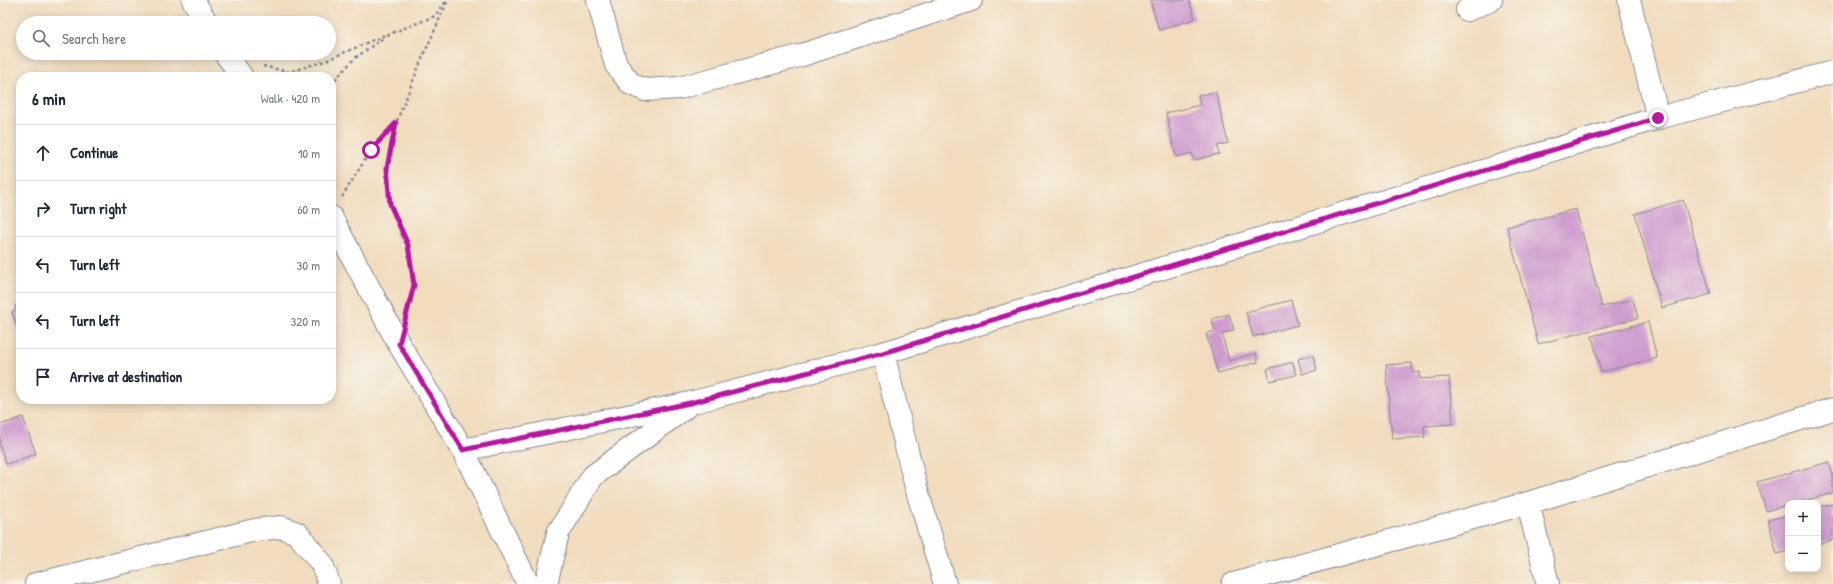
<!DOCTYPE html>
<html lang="en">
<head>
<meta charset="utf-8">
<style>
  body { margin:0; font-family:"Patrick Hand",sans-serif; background:#f6f6f7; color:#1f2937 }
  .controls { position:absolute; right:12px; bottom:12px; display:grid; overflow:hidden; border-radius:8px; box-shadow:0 2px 10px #0003 }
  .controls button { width:36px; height:36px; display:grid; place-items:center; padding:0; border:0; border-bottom:1px solid #e0e1e3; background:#fff; color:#1f2937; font:20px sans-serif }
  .stop { position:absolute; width:12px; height:12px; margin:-9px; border:3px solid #b5179e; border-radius:50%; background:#fff }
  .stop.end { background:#b5179e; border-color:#fff; box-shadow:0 1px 4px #0008 }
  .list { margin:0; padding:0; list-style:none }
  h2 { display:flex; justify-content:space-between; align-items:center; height:52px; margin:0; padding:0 16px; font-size:17px }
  h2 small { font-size:13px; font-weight:400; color:#747a83 }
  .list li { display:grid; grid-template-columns:26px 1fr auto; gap:12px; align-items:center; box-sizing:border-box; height:56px; padding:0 16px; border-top:1px solid #e0e1e3 }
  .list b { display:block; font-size:15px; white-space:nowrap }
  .list em { font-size:13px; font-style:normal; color:#747a83 }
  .icon { flex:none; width:22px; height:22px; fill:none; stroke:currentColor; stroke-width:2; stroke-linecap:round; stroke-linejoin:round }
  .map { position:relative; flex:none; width:1833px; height:584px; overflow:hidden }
  .search { position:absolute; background:#fff; box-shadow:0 2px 10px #0003; left:16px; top:16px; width:320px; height:44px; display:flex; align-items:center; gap:10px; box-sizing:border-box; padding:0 14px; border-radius:22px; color:#747a83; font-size:15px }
  .panel { position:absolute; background:#fff; box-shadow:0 2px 10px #0003; left:16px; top:72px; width:320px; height:332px; border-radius:16px }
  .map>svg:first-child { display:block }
  .building { fill:#cf9ccf }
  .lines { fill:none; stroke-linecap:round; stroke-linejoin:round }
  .minor-casing { stroke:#86868e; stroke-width:24 }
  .path { stroke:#86868e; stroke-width:2.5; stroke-dasharray:3 3; stroke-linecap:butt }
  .minor { stroke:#fff; stroke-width:22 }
  .route { stroke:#b5179e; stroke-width:5 }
</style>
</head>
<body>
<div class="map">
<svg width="1833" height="584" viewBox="0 0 1833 584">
  <rect width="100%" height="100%" fill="#f7f3e8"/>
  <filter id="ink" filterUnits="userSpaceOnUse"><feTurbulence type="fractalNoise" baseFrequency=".025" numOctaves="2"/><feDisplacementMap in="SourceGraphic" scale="8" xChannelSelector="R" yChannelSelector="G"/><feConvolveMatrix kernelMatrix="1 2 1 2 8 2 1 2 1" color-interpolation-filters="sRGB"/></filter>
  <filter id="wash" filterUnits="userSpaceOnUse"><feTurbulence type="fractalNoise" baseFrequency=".012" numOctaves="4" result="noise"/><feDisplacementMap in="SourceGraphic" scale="16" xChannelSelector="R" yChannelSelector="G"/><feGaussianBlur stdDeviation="0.9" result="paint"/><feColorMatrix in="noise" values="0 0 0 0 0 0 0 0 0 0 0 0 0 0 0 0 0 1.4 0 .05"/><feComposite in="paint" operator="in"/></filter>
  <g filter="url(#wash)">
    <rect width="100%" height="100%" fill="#f1dcbd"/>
    <g id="blocks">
      <path class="building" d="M 1150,0 L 1189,0 L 1195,19 L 1159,30 Z
        M 1216,92 L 1228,143 L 1217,146 L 1219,154 L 1194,160 L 1192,153 L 1176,157 L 1166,113 L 1200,105 L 1198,95 Z
        M 1683,200 L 1711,294 L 1662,308 L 1635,214 Z
        M 1576,209 L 1602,307 L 1633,299 L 1638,318 L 1538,344 L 1507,227 Z
        M 21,300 L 21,339 L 12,312 L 17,310 L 15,306 L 20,305 L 19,301 Z
        M 1291,300 L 1298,325 L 1253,337 L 1246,312 Z
        M 1229,314 L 1234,330 L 1222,334 L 1229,361 L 1256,353 L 1258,362 L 1218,373 L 1206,334 L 1215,331 L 1212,319 Z
        M 1648,322 L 1657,358 L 1601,372 L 1592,336 Z
        M 1313,355 L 1317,370 L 1302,374 L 1298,359 Z
        M 1293,362 L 1296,375 L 1270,381 L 1267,369 Z
        M 1412,363 L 1413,373 L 1420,372 L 1420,379 L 1449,377 L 1453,424 L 1424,426 L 1425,437 L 1392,439 L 1386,365 Z
        M 23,417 L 36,454 L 6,464 L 0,446 L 0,425 Z
        M 1829,462 L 1833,476 L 1833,493 L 1796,503 L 1788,503 L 1788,505 L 1766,511 L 1757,482 Z
        M 1833,504 L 1833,540 L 1818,544 L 1818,507 Z
        M 1788,515 L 1788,551 L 1777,554 L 1768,520 Z"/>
    </g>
  </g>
  <g filter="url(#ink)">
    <use href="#blocks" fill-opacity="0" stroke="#86868e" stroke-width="1"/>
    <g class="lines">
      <g class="minor-casing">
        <path id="minor" d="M 193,0 L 207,23
          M 598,0 L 616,65 L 631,84 L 645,90 L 679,88 L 799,56 L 971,0
          M 1629,0 L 1658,118
          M 1467,10 L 1491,0
          M 225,53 L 242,77
          M 331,217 L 399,344 L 463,450 L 528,584
          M 883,353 L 916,487 L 945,584
          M 463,450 L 690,403 L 883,353 L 1658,118 L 1833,72
          M 1528,503 L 1548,584
          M 36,584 L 255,530 L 281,527 L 297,533 L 322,564 L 329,584
          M 546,584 L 558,533 L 593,476 L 686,407
          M 1233,584 L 1528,503 L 1833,409"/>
      </g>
      <path class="path" d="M 387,35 L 435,16 L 447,0
        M 263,66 L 289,72 L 325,61 L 387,34
        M 331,84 L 355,58 L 383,38
        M 342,197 L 371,150 L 396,123
        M 408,307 L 414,285 L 408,245 L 391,204 L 387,168 L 396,123 L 421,61 L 448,0"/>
      <use href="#minor" class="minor"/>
    </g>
  </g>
  <g class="lines" filter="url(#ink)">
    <path class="route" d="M 371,150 L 396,123 L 387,168 L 390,204 L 408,245 L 414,285 L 399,344 L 463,450 L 690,403 L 883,353 L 1658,118"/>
  </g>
</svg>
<div class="controls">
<button>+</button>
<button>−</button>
</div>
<div class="stop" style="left:371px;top:150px"></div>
<div class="stop end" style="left:1658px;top:118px"></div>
<div class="search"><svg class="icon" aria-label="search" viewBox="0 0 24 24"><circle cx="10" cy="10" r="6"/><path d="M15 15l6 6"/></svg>Search here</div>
<section class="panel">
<h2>6 min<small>Walk · 420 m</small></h2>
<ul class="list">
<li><svg class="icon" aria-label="ahead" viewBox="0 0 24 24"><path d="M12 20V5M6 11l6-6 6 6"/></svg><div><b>Continue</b></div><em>10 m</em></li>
<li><svg class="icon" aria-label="right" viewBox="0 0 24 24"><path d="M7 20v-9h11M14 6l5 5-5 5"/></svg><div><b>Turn right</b></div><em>60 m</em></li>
<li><svg class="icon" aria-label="left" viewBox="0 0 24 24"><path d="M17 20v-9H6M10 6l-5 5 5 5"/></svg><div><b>Turn left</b></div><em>30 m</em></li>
<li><svg class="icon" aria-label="left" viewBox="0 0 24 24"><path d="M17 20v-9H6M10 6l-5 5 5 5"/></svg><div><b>Turn left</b></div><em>320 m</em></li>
<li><svg class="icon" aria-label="arrive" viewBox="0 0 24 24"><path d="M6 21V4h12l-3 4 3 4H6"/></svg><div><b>Arrive at destination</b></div></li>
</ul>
</section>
</div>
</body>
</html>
